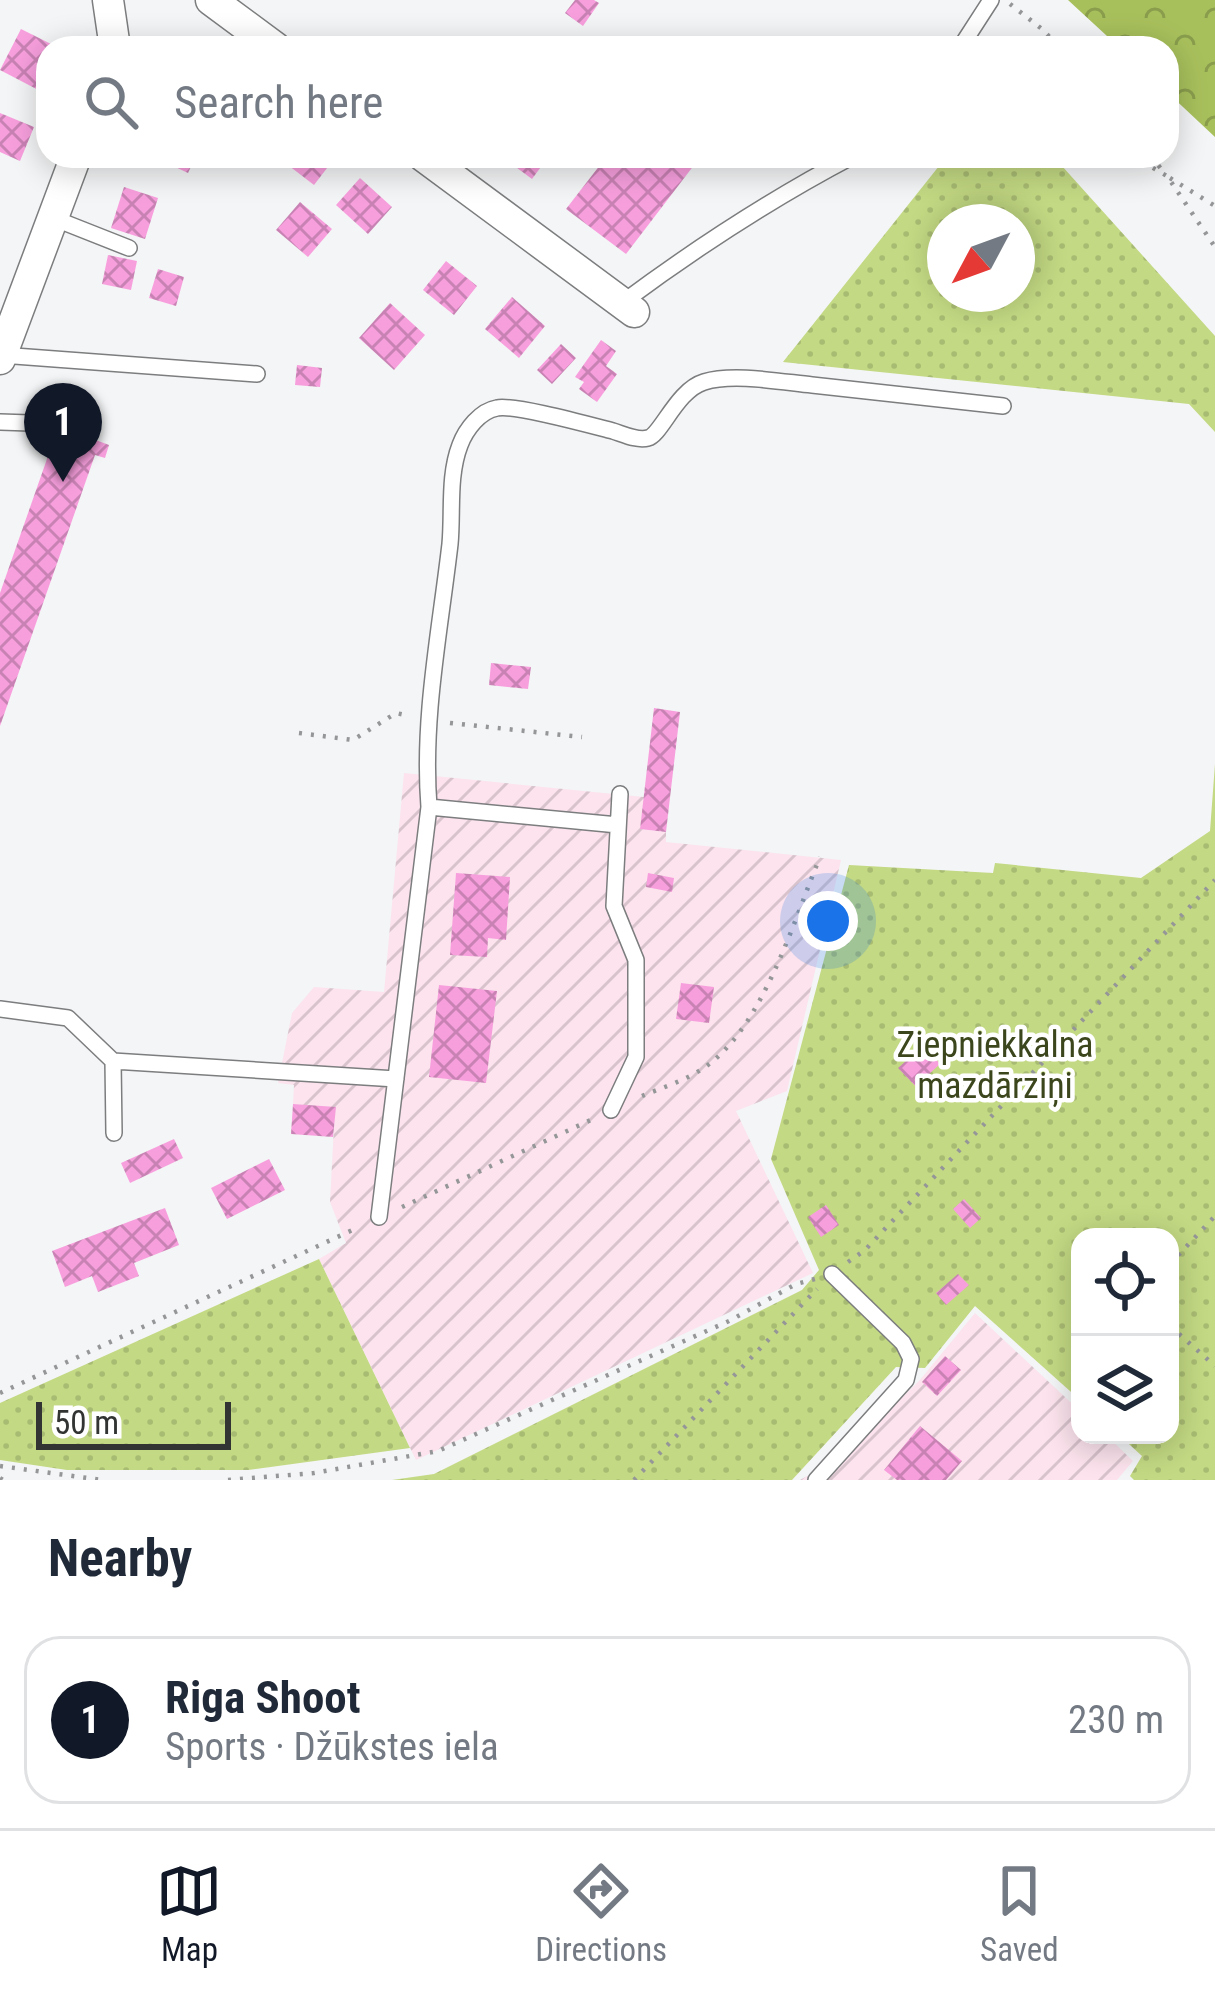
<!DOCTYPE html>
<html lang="en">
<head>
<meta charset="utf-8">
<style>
  body { margin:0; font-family:"Roboto Condensed",sans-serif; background:#f6f6f7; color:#1f2937 }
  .controls { position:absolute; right:36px; bottom:36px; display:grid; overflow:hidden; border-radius:24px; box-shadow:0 6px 30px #0003 }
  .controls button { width:108px; height:108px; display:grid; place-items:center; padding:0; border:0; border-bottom:3px solid #e0e1e3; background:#fff; color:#1f2937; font:60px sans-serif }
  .compass { position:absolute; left:927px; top:204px; width:108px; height:108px; border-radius:50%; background:#fff; box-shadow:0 6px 30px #0003; rotate:229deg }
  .scale { position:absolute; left:36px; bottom:30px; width:195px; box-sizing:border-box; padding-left:12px; border:6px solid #323333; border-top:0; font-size:33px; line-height:42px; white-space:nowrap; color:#323333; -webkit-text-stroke:9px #fff; paint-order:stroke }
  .you { position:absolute; left:828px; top:921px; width:42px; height:42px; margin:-30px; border:9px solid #fff; border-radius:50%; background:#1a73e8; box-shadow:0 0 0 18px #1a73e833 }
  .badge { display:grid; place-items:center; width:78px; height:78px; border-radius:50%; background:#111827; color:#fff; font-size:39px; font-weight:700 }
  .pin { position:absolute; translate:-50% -99px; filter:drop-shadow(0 3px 6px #0008) }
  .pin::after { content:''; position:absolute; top:63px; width:42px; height:36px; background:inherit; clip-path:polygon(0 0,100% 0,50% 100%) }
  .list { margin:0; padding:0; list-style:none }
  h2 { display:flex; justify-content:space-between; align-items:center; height:156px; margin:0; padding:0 48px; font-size:51px }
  h2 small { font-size:39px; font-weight:400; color:#747a83 }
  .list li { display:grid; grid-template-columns:78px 1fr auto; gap:36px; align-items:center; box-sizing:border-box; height:168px; margin:0 24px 24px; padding:0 24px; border:3px solid #e0e1e3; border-radius:36px }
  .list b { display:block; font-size:45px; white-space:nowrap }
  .list p { margin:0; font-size:39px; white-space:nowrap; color:#747a83 }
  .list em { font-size:39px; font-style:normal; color:#747a83 }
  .icon { flex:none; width:66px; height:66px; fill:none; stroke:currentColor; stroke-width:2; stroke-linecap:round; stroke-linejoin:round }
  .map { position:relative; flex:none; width:1215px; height:1480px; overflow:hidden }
  .search { position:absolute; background:#fff; box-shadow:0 6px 30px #0003; left:36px; right:36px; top:36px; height:132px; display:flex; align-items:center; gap:30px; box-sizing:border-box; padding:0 42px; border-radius:36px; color:#747a83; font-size:45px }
  .sheet { height:348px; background:#fff }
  nav { display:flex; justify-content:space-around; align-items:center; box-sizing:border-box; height:168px; border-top:3px solid #e0e1e3; background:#fff; font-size:33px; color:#747a83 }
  nav a { display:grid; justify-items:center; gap:6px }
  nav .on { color:#111827 }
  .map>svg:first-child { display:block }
  .industrial { fill:url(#industrial-furrows) }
  .grass { fill:url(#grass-dots); fill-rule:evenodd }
  .forest { fill:url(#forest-crowns) }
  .building { fill:url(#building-cross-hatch) }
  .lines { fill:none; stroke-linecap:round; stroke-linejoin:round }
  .service-casing { stroke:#7c7d7e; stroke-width:18 }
  .minor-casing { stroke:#7c7d7e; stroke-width:33 }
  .path { stroke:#959697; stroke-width:4.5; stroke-dasharray:3 9; stroke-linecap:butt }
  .service { stroke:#fff; stroke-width:15 }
  .minor { stroke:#fff; stroke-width:30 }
  .labels { text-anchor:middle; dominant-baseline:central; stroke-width:9; stroke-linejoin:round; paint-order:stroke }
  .park-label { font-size:36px; fill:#3c461c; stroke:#fff }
</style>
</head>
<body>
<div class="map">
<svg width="1215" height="1480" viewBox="0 0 1215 1480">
  <defs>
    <pattern id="industrial-furrows" width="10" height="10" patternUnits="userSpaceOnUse" patternTransform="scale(3)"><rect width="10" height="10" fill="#fce3ed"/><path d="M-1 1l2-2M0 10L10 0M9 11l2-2" fill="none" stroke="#d8c3cc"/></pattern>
    <pattern id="grass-dots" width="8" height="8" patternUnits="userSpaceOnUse" patternTransform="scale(3)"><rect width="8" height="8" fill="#c3d983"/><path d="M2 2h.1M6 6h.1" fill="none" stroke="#a8bb72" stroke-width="1.8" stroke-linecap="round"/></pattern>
    <pattern id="forest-crowns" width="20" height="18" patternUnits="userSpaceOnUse" patternTransform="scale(3)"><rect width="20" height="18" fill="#a8c05c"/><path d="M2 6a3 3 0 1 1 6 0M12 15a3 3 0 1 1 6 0" fill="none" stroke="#899d4d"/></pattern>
    <pattern id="building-cross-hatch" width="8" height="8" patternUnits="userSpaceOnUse" patternTransform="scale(3)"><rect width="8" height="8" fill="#f79fdd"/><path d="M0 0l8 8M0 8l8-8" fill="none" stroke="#c982b4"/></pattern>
  </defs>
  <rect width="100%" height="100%" fill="#f4f5f6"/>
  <path class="industrial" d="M 404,773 L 644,797 L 640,829 L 666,832 L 666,842 L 841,860 L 787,1091 L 736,1111 L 813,1273 L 416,1460 L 319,1259 L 346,1243 L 330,1202 L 335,1108 L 293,1104 L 294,1085 L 278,1083 L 292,1013 L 314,987 L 384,992 Z
    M 975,1313 L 1080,1411 L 1080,1435 L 1106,1435 L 1133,1461 L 1117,1480 L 800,1480 L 839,1458 L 919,1381 Z"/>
  <path class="grass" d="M 947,156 L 1053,156 L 1215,336 L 1215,432 L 1189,404 L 783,362 ZM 945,222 L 1017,222 L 1017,294 L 945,294 Z
    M 1215,764 L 1215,1480 L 1134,1480 L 1130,1476 L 1142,1456 L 1119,1435 L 1170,1435 L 1170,1237 L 1080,1237 L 1080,1400 L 975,1306 L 925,1368 L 896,1367 L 792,1480 L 392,1480 L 434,1474 L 802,1290 L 819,1270 L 771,1159 L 849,865 L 993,873 L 995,863 L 1141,878 L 1210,831 Z
    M 319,1259 L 410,1448 L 248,1470 L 67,1470 L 0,1460 L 0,1403 Z"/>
  <path class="forest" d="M 1068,0 L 1215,0 L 1215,137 L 1167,92 L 1167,48 L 1120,48 Z"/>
  <path class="building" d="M 575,0 L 594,0 L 599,3 L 583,26 L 565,13 Z
    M 21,29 L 59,48 L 48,48 L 46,94 L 0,70 Z
    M 0,113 L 34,127 L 20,161 L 0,152 Z
    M 152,156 L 196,156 L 188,173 Z
    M 288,156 L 330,156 L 334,159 L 314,185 L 284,162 Z
    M 501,156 L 549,156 L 532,179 Z
    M 607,156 L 701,156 L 626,254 L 566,209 Z
    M 360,178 L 392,207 L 368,234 L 336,205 Z
    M 124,187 L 158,198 L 145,239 L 111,228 Z
    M 300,202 L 332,229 L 308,257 L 276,230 Z
    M 108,255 L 137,261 L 131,290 L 102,284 Z
    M 446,261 L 477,286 L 454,315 L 423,290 Z
    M 158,269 L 184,277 L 176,306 L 149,298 Z
    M 512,297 L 545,326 L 519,358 L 485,329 Z
    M 390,303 L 425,335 L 394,370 L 359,338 Z
    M 601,340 L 616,351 L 606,366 L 617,374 L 597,402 L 579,389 L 584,382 L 575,377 Z
    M 561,344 L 576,358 L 552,384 L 537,370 Z
    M 297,365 L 322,368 L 320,387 L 295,385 Z
    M 65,401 L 93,410 L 86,432 L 58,424 Z
    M 85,436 L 109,445 L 105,458 L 95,455 L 0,726 L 0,593 L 54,439 L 81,449 Z
    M 491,663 L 531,667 L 528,689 L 489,685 Z
    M 654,708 L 680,712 L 666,832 L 640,829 Z
    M 456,873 L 510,877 L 506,940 L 488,938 L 487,957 L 450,955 Z
    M 648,873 L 674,878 L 672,892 L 646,887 Z
    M 681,983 L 714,987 L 709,1023 L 676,1019 Z
    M 439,985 L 497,991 L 486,1083 L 429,1077 Z
    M 924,1045 L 940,1064 L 928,1075 L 935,1084 L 923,1094 L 898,1068 Z
    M 293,1104 L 336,1107 L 333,1137 L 291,1134 Z
    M 174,1139 L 183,1158 L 130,1183 L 121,1163 Z
    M 269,1159 L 285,1190 L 227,1219 L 211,1188 Z
    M 964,1199 L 981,1218 L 970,1228 L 953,1209 Z
    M 826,1205 L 839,1225 L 821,1237 L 808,1217 Z
    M 165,1208 L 179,1245 L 134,1263 L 139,1276 L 98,1292 L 92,1276 L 65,1287 L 52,1251 Z
    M 958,1274 L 969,1285 L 946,1305 L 936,1293 Z
    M 945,1356 L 961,1370 L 937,1396 L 922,1382 Z
    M 920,1426 L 962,1461 L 946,1480 L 897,1480 L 884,1470 Z"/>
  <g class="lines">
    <g class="service-casing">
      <path id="service" d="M 960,48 L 991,0
        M 53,218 L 129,248
        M 622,303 C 696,248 771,199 853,156
        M 1,355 L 257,374
        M 0,422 L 30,423 L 62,433
        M 429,807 L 618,825
        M 0,1009 L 68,1018 L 113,1061 L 396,1079
        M 113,1061 L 114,1133
        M 611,1110 L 636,1057 L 636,960 L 614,906 L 620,794
        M 379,1217 L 429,807 C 422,719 440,631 450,544 C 453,512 448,476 460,445 C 466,429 480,411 497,408 C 514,404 593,426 613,431 C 623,434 637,441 648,438 C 661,435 677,390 704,382 C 733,373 782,382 812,385 C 876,392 939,399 1003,406
        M 816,1480 L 906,1380 L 911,1359 L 903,1343 L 832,1274"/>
    </g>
    <g class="minor-casing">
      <path id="minor" d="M 108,0 L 115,48
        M 211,0 L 276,48
        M 423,156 L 634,312
        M 0,359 L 76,156"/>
    </g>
    <path class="path" d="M 1010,4 L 1042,29 L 1060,48
      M 1132,156 L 1167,176 L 1215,247
      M 1151,156 L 1162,170
      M 1170,178 L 1215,206
      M 450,723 L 582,737
      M 299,733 L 353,740 L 396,713 L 410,716
      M 642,1096 C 661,1088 684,1081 702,1069 C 762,1031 793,922 820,857
      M 402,1207 L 593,1119
      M 848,1262 L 865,1250 L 1215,880
      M 1170,1264 L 1215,1216
      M 1170,1326 L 1215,1366
      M 0,1393 L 359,1227
      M 0,1466 L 102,1480
      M 0,1478 L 3,1480
      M 228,1480 L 314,1473 L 438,1451 L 729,1321 L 796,1284 L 815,1279
      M 634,1480 L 817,1289"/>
    <use href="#service" class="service"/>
    <use href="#minor" class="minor"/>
  </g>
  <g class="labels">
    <g class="park-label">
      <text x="995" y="1045">Ziepniekkalna<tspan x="995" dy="41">mazdārziņi</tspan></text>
    </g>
  </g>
</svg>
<div class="controls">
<button><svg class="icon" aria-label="locate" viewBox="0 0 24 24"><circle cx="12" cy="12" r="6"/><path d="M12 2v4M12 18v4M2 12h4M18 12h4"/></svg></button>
<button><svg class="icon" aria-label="layers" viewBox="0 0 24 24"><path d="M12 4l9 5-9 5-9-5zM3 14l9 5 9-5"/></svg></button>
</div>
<svg class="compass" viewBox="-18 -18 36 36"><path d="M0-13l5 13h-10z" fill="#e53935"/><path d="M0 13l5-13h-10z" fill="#747a83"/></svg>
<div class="scale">50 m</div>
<div class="you"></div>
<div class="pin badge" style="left:63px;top:482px">1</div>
<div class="search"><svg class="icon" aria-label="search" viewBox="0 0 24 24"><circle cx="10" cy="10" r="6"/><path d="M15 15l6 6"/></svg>Search here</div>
</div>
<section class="sheet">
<h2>Nearby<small></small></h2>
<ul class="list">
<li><span class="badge">1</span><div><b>Riga Shoot</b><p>Sports · Džūkstes iela</p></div><em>230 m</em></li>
</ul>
</section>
<nav>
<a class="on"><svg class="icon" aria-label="map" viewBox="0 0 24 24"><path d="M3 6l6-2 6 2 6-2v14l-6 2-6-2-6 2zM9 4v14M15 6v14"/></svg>Map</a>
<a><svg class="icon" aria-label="directions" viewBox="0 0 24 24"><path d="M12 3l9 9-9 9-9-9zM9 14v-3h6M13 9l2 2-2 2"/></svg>Directions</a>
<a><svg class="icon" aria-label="saved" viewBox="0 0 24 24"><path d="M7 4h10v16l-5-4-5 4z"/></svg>Saved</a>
</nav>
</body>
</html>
